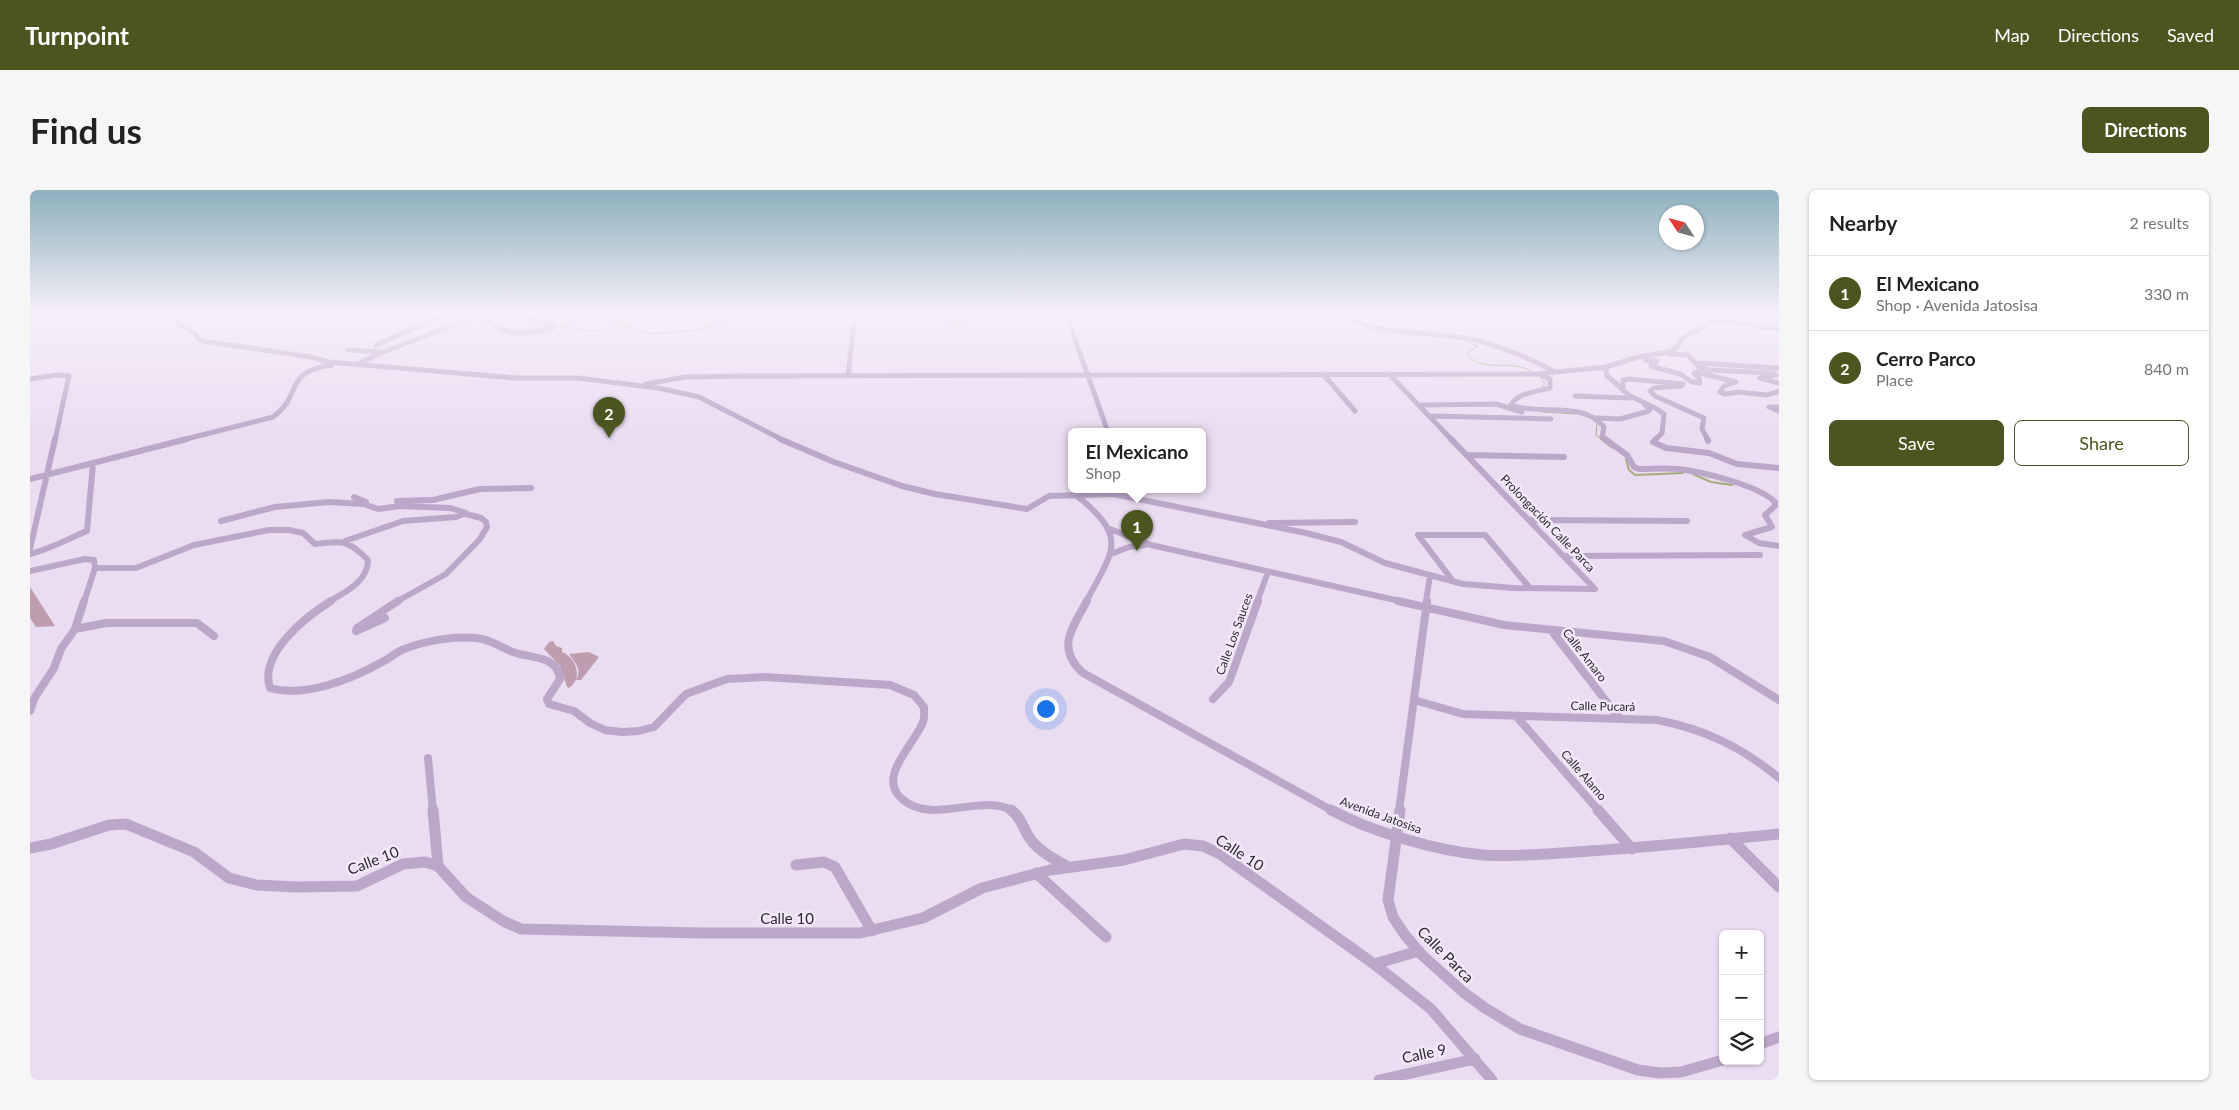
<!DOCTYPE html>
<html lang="en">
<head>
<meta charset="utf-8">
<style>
  body { margin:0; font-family:Lato,sans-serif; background:#f6f6f6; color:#222 }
  .controls { position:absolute; right:15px; bottom:15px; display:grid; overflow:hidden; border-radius:8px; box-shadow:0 1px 4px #0004 }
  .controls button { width:45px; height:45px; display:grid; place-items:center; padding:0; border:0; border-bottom:1px solid #e0e0e0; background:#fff; color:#222; font:25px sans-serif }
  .compass { position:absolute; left:1629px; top:15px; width:45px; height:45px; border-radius:50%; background:#fff; box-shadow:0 1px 4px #0004; rotate:306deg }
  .you { position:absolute; left:1015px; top:518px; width:18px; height:18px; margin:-12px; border:4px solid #fff; border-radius:50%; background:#1a73e8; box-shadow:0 0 0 8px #1a73e833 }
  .badge { display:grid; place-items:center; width:32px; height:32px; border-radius:50%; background:#4a5520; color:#fff; font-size:16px; font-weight:700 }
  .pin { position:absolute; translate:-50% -41px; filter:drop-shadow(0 1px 2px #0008) }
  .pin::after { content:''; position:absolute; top:26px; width:18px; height:15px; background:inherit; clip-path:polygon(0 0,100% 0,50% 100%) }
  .popup { position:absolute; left:1038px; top:238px; width:138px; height:65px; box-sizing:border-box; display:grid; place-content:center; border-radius:8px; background:#fff; filter:drop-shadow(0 1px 4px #0005); font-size:16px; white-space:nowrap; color:#767676 }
  .popup b { font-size:19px; color:#222 }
  .popup::after { content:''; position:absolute; left:50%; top:100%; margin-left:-10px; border:10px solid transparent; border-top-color:#fff }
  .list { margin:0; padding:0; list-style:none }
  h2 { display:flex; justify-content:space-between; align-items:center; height:65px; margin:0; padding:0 20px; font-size:21px }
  h2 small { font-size:16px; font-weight:400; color:#767676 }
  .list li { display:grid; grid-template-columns:32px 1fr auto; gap:15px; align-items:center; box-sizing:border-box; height:75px; padding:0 20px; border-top:1px solid #e0e0e0 }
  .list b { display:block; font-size:19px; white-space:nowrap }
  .list p { margin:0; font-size:16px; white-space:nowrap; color:#767676 }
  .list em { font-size:16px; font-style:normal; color:#767676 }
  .actions { display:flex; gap:10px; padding:15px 20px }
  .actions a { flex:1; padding:11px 0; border:1px solid #4a5520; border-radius:8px; text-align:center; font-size:18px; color:#4a5520 }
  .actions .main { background:#4a5520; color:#fff }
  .icon { flex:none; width:28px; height:28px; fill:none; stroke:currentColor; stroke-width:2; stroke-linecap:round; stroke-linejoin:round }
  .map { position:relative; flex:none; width:1749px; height:890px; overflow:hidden; border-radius:8px }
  header { display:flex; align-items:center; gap:30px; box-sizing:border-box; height:70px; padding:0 25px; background:#4a5520; color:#fff }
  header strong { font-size:24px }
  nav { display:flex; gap:28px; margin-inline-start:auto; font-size:18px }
  .intro { display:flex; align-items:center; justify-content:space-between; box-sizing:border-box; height:120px; padding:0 30px }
  h1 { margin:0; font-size:35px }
  .button { padding:12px 22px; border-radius:8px; background:#4a5520; color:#fff; font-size:18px; font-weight:700 }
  main { display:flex; gap:30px; padding:0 30px }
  aside { flex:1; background:#fff; border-radius:8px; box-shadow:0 1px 4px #0004 }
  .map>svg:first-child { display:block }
  .green { fill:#bf9daf }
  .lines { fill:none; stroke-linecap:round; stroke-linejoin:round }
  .stream-far1 { stroke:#a4ac7c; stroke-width:1 }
  .stream { stroke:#a4ac7c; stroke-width:2 }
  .minor-far3 { stroke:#bba8c8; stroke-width:5 }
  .minor-far2 { stroke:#bba8c8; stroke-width:6 }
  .minor-far1 { stroke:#bba8c8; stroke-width:8 }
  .minor { stroke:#bba8c8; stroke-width:11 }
  .labels { text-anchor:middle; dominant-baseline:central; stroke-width:5; stroke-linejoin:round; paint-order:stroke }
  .street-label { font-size:12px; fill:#2e2835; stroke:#f3e8f8 }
  .near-street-label { font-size:15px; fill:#2e2835; stroke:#f3e8f8 }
</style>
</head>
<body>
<header>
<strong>Turnpoint</strong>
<nav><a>Map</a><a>Directions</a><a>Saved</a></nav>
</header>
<div class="intro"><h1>Find us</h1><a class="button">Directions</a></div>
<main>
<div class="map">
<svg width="1749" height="890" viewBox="0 0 1749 890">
  <rect width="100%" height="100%" fill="#eadcf1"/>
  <path class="green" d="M 0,397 L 25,436 L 6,437 L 0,428 Z
    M 523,451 L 526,456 L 532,458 L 532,462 C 547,468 553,489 539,498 L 537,497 L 530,476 L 514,459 L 519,452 Z
    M 559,462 L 569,467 L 551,490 L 546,490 C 552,479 546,474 539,464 Z"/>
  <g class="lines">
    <path class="stream-far1" d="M 754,124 L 823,128 L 858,124
      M 866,124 L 875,126 L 883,124
      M 889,124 L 893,128 L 921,132 L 944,131 L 961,127 L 1034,127
      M 1307,124 L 1338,138
      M 1579,124 L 1597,128 L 1608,124
      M 1040,127 L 1097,126 L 1106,124
      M 522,133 C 539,138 557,142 576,140 C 581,139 585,135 590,135 C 599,136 604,139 612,142 C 624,146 684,139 696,133 C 701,131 705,127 709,124
      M 1434,150 L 1447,156 L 1437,164 C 1453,185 1482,167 1502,182
      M 1511,188 L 1515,194 L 1512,197
      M 1476,217 L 1483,210
      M 1512,222 L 1545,224
      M 1567,233 L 1566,245 L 1573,250"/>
    <path class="stream" d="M 1571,249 L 1583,258
      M 1596,269 L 1599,280 L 1605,285 L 1653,283
      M 1663,284 L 1681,292 L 1702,295"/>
    <path class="minor-far3" d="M 145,124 L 149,135 L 166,144 L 168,149 L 173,151 L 281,167 L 299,172 L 485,188 L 548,188 L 628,198 L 669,207 L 753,250
      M 439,124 C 455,128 454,130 467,137 C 484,147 507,142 525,137 L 518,133 L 481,124
      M 1036,124 L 1078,242
      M 1313,124 C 1347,147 1396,141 1436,148 C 1461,152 1502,169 1525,182
      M 1588,124 L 1601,124
      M 689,133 L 702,124
      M 346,155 L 416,124
      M 318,160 L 353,162 L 448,126
      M 1640,164 L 1658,165 L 1669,177 L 1679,180 L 1743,183 L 1746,185 L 1730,188 L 1749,193
      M 1615,170 L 1627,171 L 1621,176 L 1650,184 L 1662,192 L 1670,193 L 1669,188 L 1664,183 L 1666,182 L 1706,192 L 1694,196 L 1690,202 L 1695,204 L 1708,202 L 1737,205 L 1749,201
      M 1667,173 L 1749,178
      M 328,174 L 353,162
      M 1571,178 L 1576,180 L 1577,186 L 1589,196 L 1593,196 L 1593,190 L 1599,189 L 1653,194 L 1651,196 L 1624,198 L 1620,201 L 1625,206 L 1674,228 L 1672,239 L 1678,250
      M 1293,184 L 1325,221
      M 1359,184 L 1422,250
      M 1511,185 L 1520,189 L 1520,198 C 1508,201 1487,203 1481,215 C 1510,226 1552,210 1574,237 L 1572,247 L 1576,250
      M 818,186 L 825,124
      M 0,189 L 27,185 L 39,186 L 25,250
      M 616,194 L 655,187 L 715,186 L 1506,184 L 1576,177 L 1608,167 L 1640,162 L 1648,156 L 1651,149 L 1682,132 L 1691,130 L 1749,139
      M 1589,196 C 1601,211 1620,212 1634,224 L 1632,243 L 1625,250
      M 1545,206 L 1599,208
      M 1391,215 L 1466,214 L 1492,222
      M 1749,217 L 1739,217 L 1749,221
      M 1402,226 L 1521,229
      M 1566,228 L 1590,229 L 1619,221 L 1620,219 L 1615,215
      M 152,250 L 243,227 C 274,204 252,182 302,175"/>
    <path class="minor-far2" d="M 750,249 L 804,272 L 872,296 L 905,304 L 997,319 L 1019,306 L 1083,304 L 1276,343 L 1311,352 L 1355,373 L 1433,394 L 1484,398 L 1565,399 L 1421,249
      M 1575,249 L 1597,265 L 1604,277 L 1609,279 C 1622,279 1635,278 1648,279 C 1673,282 1728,295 1745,312 L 1745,316 L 1735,325 L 1742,337 L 1715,345 L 1729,353 L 1749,356
      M 1626,249 L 1623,252 L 1636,258 L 1679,263 L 1707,274 L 1749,278
      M 1677,249 L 1678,251
      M 1437,265 L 1534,267
      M 0,289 L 157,249
      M 1046,305 C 1099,348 1084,359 1056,412
      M 324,307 L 336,312
      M 367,311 L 403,310 L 450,299 L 501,298
      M 1500,330 L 1657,331
      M 191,331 L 245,317 L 299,312 L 334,314 L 348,319 L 370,316 L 420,318 L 436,323 L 426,327 L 373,331 L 315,351
      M 1239,333 L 1325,332
      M 1080,339 L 1121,355 L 1374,412
      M 0,359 L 25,249
      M 0,364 C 20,359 38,349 57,341 L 63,273
      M 1081,364 L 1099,357 L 1115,355
      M 1534,366 L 1730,365
      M 65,378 L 106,378 L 164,355 L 239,340 L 259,340 L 273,343 L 285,354 C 312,351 318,349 338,370 C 338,392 314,403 298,412
      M 0,381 L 55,369 L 64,370 L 65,378 L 54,412
      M 1423,391 L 1388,345 L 1455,345 L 1500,398
      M 366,412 L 416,384 L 450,349 L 457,337 L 456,332 L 451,328 L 436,324
      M 1227,412 L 1238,382
      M 1396,412 L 1400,385"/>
    <path class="minor-far1" d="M 301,411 C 275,427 229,464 240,498 C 275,508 322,489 352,472 C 359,469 365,463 372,460 C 393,451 423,446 446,448 C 462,449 474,460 489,464 C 506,468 527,467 530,489 L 517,509 L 519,514 L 544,521 L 560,533 L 575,540 L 592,542 L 609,541 L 624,537 L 656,504 L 697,489 L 735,487 L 860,495 L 884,505 L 894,517 C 894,522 895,527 893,532 C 885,554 846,587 872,609 C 903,636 952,602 983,621
      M 1057,411 C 1043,437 1025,458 1053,483 L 1303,621
      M 1368,411 L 1474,435 L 1634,451 L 1680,467 L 1749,510
      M 355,428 L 326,441 L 327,438 L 368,411
      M 45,439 L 76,433 L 167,433 L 184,446
      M 1521,440 L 1590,529
      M 1183,509 L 1199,492 L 1228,411
      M 1384,510 L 1433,524 L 1627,530 C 1674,539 1712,557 1749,588
      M 0,521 L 5,507 L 24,478 L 31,459 L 45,439 L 54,411
      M 1487,527 L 1569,621
      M 398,568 L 403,621
      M 1369,621 L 1397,411"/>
    <path class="minor" d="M 403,620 L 408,676
      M 981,620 C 991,627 993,638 999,647 C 1008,661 1024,669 1038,677
      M 1301,620 C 1342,642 1407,661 1453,665 C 1483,667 1515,664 1545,662 C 1613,658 1681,651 1749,644
      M 1370,620 L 1358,710 L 1363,727 L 1375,745 L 1392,765 L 1433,802 L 1455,818 L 1490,839 L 1608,880 L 1630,883 L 1651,882 L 1693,870
      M 1568,620 L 1602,659
      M 1700,648 L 1749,697
      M 0,658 L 21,654 L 79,635 L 96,634 L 164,662 L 199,688 L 226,695 L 267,697 L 327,696 L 373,674 L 395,672 L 408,676 L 436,707 L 473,731 L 491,739 L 671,743 L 830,743 L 893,728 L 952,698 L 1020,680 L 1094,670 L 1154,654 L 1173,656 L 1190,664 L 1344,774 L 1401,819 L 1462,890
      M 766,675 L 794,672 L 805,677 L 842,741
      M 1006,683 L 1076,747
      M 1344,774 L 1389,761
      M 1730,854 L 1749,847
      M 1349,890 L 1445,869"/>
  </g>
  <linearGradient id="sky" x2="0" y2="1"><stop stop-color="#8db1bd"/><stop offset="0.5" stop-color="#f6eff9"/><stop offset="1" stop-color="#f6eff9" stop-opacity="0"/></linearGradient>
  <rect width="1749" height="248" fill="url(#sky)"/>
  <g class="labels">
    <g class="street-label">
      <text transform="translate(1518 333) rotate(46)">Prolongación Calle Parca</text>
      <text transform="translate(1204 444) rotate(-70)">Calle Los Sauces</text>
      <text transform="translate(1555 465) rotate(52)">Calle Amaro</text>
      <text transform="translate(1573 516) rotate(1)">Calle Pucará</text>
      <text transform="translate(1554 585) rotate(49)">Calle Alamo</text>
      <text transform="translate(1351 625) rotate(20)">Avenida Jatosisa</text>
    </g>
    <g class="near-street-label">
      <text transform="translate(1210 662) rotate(33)">Calle 10</text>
      <text transform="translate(343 670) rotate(-21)">Calle 10</text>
      <text x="757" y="728">Calle 10</text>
      <text transform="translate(1416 764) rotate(45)">Calle Parca</text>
      <text transform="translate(1394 863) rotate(-12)">Calle 9</text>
    </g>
  </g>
</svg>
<div class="controls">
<button>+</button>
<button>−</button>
<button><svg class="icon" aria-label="layers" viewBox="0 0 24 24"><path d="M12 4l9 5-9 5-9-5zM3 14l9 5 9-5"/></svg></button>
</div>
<svg class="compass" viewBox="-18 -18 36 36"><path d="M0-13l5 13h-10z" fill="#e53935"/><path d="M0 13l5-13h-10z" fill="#767676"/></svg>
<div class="you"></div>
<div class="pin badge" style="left:1107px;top:361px">1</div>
<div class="popup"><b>El Mexicano</b>Shop</div>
<div class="pin badge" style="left:579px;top:248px">2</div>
</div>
<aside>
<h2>Nearby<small>2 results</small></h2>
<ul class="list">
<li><span class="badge">1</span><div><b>El Mexicano</b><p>Shop · Avenida Jatosisa</p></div><em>330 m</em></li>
<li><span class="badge">2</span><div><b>Cerro Parco</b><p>Place</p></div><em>840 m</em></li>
</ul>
<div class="actions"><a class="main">Save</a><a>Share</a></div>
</aside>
</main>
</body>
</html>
